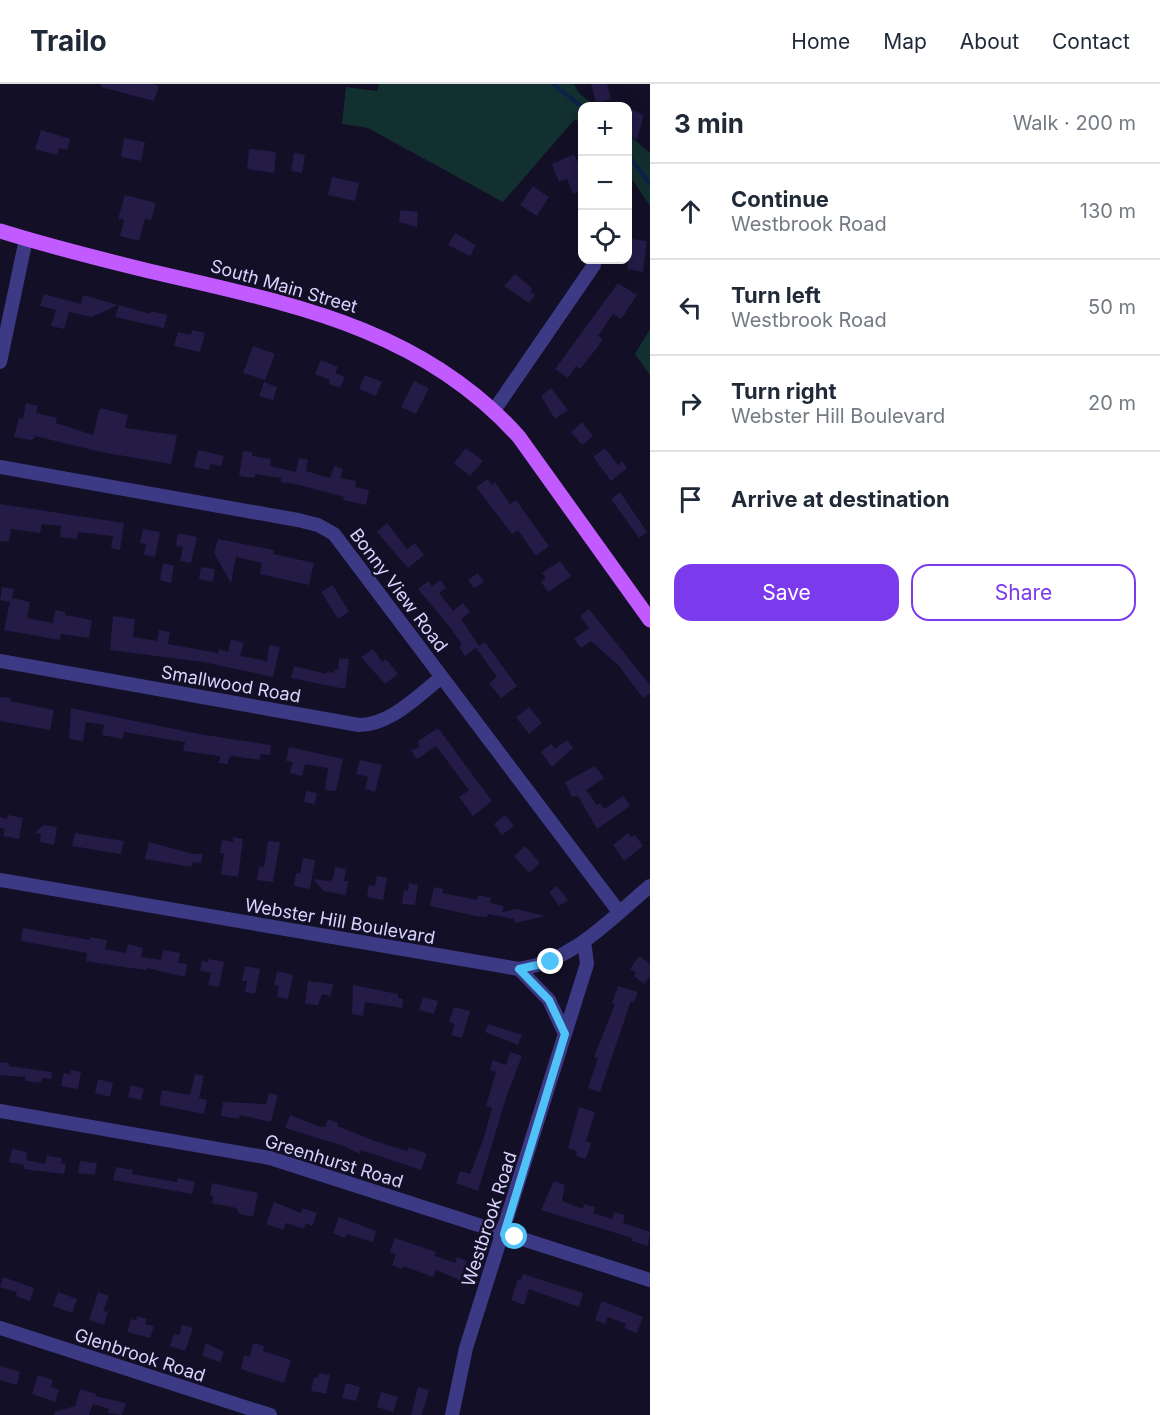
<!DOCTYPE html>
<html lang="en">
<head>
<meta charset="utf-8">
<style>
  body { margin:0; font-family:Inter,sans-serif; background:#f6f6f7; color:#1f2937 }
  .controls { position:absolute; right:18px; top:18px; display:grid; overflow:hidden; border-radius:12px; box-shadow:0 6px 24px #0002 }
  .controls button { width:54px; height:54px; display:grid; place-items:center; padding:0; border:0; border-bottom:2px solid #e0e1e3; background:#fff; color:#1f2937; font:30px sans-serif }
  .stop { position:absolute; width:18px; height:18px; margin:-14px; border:4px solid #4fc3f7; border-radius:50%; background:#fff }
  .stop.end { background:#4fc3f7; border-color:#fff; box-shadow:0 2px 6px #0008 }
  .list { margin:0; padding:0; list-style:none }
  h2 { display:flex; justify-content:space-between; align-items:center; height:78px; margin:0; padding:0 24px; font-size:26px }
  h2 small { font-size:20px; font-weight:400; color:#747a83 }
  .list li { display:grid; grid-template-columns:39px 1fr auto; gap:18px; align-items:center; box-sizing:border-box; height:96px; padding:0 24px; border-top:2px solid #e0e1e3 }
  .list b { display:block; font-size:22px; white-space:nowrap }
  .list p { margin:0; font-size:20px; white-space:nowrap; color:#747a83 }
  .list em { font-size:20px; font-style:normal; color:#747a83 }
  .actions { display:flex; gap:12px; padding:18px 24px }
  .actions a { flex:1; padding:14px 0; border:2px solid #7c3aed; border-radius:18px; text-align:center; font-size:21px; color:#7c3aed }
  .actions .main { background:#7c3aed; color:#fff }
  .icon { flex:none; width:33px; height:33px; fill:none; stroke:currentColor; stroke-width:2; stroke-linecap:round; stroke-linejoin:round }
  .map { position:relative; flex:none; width:650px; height:1331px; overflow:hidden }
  header { display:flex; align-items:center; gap:36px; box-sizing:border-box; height:84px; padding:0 30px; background:#fff; border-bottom:2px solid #e0e1e3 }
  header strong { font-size:28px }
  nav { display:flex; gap:33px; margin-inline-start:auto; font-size:21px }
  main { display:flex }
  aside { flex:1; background:#fff }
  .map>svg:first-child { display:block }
  .green { fill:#12302f }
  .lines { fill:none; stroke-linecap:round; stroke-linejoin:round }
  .stream { stroke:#0c2248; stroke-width:4 }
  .building { fill:#241b47 }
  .minor { stroke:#3d3a85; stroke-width:14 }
  .major { stroke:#c25bff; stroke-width:15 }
  .route { stroke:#4fc3f7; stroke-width:8 }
  .labels { text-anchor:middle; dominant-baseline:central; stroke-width:5; stroke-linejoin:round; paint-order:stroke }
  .street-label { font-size:18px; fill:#d9d4ff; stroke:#130f26 }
</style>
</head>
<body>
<header>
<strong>Trailo</strong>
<nav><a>Home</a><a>Map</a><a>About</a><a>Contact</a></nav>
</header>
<main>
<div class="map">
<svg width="650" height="1331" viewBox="0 0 650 1331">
  <rect width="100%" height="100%" fill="#130f26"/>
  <path class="green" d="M 379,0 L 574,0 L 579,9 L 595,22 L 582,22 L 582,41 L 575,35 L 503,118 L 368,44 L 342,40 L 346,3 L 377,7 Z
    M 628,50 L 650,69 L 650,122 L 628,89 Z
    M 650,245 L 650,291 L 635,270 Z"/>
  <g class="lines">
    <path class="stream" d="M 553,0 L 582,23
      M 628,71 L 650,100"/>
  </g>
  <path class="building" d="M 101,0 L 152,0 L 159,2 L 154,17 L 101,3 Z
    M 591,0 L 607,0 L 611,15 L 596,19 Z
    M 627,24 L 644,31 L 637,55 L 628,51 L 632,41 L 627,39 Z
    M 41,46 L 70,55 L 67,66 L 59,64 L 57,71 L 35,65 Z
    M 124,54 L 145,58 L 141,77 L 121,73 Z
    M 249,65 L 276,68 L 274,89 L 247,85 Z
    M 294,69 L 305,71 L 302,89 L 291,87 Z
    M 574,70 L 582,88 L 577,90 L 582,106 L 573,110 L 567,95 L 559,98 L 552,80 Z
    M 332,93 L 359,99 L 355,117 L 328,111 Z
    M 533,102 L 549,113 L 537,132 L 520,121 Z
    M 125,111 L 156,119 L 151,136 L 145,135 L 139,157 L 120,152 L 124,136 L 118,135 Z
    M 400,126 L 418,128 L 417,143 L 399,138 Z
    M 455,149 L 476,161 L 470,172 L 448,161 Z
    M 632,155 L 647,157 L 643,188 L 627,185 Z
    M 515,190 L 533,205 L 530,207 L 535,211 L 529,219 L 504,202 Z
    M 618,199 L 637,211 L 621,235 L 613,230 L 598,252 L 603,255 L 596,265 L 580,285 L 576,282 L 568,294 L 555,285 Z
    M 44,210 L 81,220 L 83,211 L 118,221 L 92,233 L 69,228 L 64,245 L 51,242 L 56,226 L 40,222 Z
    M 119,221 L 150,230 L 151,227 L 167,231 L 164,244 L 115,233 Z
    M 192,246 L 205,249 L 200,268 L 174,262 L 178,248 L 191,251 Z
    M 253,262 L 275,270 L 265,296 L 243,289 Z
    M 321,276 L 338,283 L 335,289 L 345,293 L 340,304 L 329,300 L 330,296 L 315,290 Z
    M 365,291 L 382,298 L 376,312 L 359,305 Z
    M 414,297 L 429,304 L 416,330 L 401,323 Z
    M 264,298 L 277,303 L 273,316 L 259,312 Z
    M 551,304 L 568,326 L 555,335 L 541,312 Z
    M 26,319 L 38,322 L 36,329 L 57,334 L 56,339 L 93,351 L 100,324 L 128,331 L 125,344 L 177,351 L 171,380 L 101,368 L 35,352 L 34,355 L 30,356 L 14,353 L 19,334 L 23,335 Z
    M 582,338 L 593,352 L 582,361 L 571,348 Z
    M 466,364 L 483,377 L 470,392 L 454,379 Z
    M 605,364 L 618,381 L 622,377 L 627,384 L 611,397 L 593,373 Z
    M 198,366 L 224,372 L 221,382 L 210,380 L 209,386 L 194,383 Z
    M 243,367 L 253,368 L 252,372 L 271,375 L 270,382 L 296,388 L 299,374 L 308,376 L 306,387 L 330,394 L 334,382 L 343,385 L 340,394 L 356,397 L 355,403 L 369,406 L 366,421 L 343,416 L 344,413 L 300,401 L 281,398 L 281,394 L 255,390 L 255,394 L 239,392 Z
    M 488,395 L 492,401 L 495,398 L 510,420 L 516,416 L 549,462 L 536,472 L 518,446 L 512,450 L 476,403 Z
    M 620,408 L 647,448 L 639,454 L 611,415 Z
    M 0,420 L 124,439 L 120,466 L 111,464 L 113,452 L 78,448 L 77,455 L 60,453 L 61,442 L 42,440 L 40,449 L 11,445 L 9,458 L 0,457 Z
    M 387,439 L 407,465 L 415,459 L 424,471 L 408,484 L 377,448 Z
    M 143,445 L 160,448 L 155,473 L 144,471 L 146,460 L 140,459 Z
    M 178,449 L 197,453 L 191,479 L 180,477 L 183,463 L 176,462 Z
    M 218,455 L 274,466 L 273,470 L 314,479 L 309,501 L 260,490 L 262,479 L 236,473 L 231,499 L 214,469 Z
    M 560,477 L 571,492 L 548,508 L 541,498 L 546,494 L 542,489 Z
    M 163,479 L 174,482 L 171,499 L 160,496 Z
    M 201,483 L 215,485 L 213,498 L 199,495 Z
    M 478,489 L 484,498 L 474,504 L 468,496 Z
    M 440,496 L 446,504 L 439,509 L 453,527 L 463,519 L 470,528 L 461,535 L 479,562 L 485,558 L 517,602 L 501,614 L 489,599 L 497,593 L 476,564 L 465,572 L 459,563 L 462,561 L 450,543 L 418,505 L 428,497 L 432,502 Z
    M 333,501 L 349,528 L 338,535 L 321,508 Z
    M 2,503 L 14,505 L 12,514 L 30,518 L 27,534 L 53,539 L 55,526 L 65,528 L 65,531 L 92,536 L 89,554 L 61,550 L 60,556 L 4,546 L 10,518 L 0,516 Z
    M 589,525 L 650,601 L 650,609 L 643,614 L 619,582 L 591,557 L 581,564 L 574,555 L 589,544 L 580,532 Z
    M 113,532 L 135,535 L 133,553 L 157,557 L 159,546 L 170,548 L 168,560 L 218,569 L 219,565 L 228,568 L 231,555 L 244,559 L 240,572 L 267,577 L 269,561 L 280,563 L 273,593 L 203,578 L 110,566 Z
    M 373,565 L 382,578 L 386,575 L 398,590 L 385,600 L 361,573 Z
    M 339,574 L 349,575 L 345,605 L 291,594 L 294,582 L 327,590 L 327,587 L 334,589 L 335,585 L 338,586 Z
    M 0,613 L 10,614 L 10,617 L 54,626 L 50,646 L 0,637 Z
    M 529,623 L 542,639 L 529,650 L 516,633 Z
    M 71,624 L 199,650 L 271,661 L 270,671 L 260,670 L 260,676 L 233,672 L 229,673 L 228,680 L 219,679 L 220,672 L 183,667 L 185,658 L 124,648 L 123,655 L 102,651 L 104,641 L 86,638 L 83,657 L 69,655 Z
    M 438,644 L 492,717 L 473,732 L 459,713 L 469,706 L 436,662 L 417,675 L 411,667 L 420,662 L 417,658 Z
    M 567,656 L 573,664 L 552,683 L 541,668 L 551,660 L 555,665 Z
    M 289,663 L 343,675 L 336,707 L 325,706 L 328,684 L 305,680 L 302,692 L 290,689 L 293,678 L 286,677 Z
    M 360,676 L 382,681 L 375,708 L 365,705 L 368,693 L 356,690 Z
    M 595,682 L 604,694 L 586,706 L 597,721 L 600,719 L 604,725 L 623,712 L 630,722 L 597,745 L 578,712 L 572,713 L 565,698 Z
    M 306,707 L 317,709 L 315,720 L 304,718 Z
    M 8,731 L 23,734 L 19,755 L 3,752 L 5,745 L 0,744 L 0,733 L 7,735 Z
    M 505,731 L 514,742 L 502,751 L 494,740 Z
    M 43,741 L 57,743 L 54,761 L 40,758 L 41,750 L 35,749 Z
    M 75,749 L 124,757 L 121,770 L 72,762 Z
    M 628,749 L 631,753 L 635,751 L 643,762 L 624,777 L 613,761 Z
    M 233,753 L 243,755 L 238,793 L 221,790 L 224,769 L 220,769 L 222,756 L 233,758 Z
    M 268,757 L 280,758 L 273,798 L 257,796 L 259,782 L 264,783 Z
    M 149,758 L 193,770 L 203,770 L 201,779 L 193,778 L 191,783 L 145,775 Z
    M 525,762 L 540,779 L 529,789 L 514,772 Z
    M 303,774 L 315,776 L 310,805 L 294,802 L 296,789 L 300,790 Z
    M 335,783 L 346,785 L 344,797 L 348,797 L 346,811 L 324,807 L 313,795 L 329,797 L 333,795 Z
    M 377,792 L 387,794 L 383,816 L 367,813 L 369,801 L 375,802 Z
    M 409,799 L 418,801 L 415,821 L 402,820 L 404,806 L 408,807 Z
    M 557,802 L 568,816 L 559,822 L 549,808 Z
    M 434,803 L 443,805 L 442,809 L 477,816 L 478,811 L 491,814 L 490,819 L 504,822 L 502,828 L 517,825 L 545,832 L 515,839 L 514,835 L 488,830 L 487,833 L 476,832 L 430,822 Z
    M 23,844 L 90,856 L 90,853 L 107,856 L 105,865 L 126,869 L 128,860 L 143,864 L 141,873 L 161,876 L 163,866 L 180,869 L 178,879 L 187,880 L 185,893 L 147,884 L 147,886 L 130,884 L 86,877 L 87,869 L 21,857 Z
    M 639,872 L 650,880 L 650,892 L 644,900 L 634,892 L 636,889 L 630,885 Z
    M 208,875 L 224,878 L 219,903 L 208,901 L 211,889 L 200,887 L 202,877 L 208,878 Z
    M 245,882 L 260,885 L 255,910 L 245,908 L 247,897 L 242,897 Z
    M 277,887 L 293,891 L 288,915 L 277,913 L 279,902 L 274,901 Z
    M 308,897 L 333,900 L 331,912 L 322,910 L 318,921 L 305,920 Z
    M 353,901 L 398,910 L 398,914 L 403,915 L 402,924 L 365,918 L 363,932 L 352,930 Z
    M 618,902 L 638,908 L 634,918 L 631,917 L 600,1008 L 588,1004 L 598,974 L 594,973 L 615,920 L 612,919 Z
    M 423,913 L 438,917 L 434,930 L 419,926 Z
    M 454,923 L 470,927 L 462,954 L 451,951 L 455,940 L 449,938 Z
    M 488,940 L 522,951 L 518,961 L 485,948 Z
    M 510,968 L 522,972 L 506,1014 L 478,1107 L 456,1099 L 460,1087 L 470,1090 L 484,1053 L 492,1024 L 486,1022 L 496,988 L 490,986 L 493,976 L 506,981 Z
    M 0,978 L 9,979 L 9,982 L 52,988 L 51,995 L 42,994 L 41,999 L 25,997 L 26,993 L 0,991 Z
    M 71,986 L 81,988 L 78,1005 L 61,1002 L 64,989 L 70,991 Z
    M 195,990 L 204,992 L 199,1014 L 207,1016 L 204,1030 L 159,1021 L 162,1006 L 190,1011 Z
    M 98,995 L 113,999 L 110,1013 L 95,1009 Z
    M 131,1001 L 144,1005 L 141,1016 L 128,1013 Z
    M 269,1009 L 278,1011 L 271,1038 L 240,1031 L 239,1035 L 221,1032 L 223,1018 L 266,1020 Z
    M 579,1023 L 595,1028 L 586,1057 L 591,1059 L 586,1075 L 576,1072 L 577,1067 L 568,1064 Z
    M 290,1031 L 321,1043 L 325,1043 L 328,1035 L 338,1039 L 337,1042 L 378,1058 L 407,1067 L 409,1063 L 427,1070 L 421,1086 L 361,1066 L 360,1070 L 344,1062 L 285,1044 Z
    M 12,1065 L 27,1068 L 26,1076 L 45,1080 L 47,1072 L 62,1074 L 61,1079 L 66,1080 L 64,1090 L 23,1085 L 24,1081 L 9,1078 Z
    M 80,1077 L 97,1079 L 95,1091 L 78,1089 Z
    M 116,1083 L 133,1086 L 132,1090 L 177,1098 L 178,1094 L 195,1098 L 192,1110 L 113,1096 Z
    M 554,1097 L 565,1101 L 562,1117 L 583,1125 L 584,1120 L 595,1123 L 593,1129 L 612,1135 L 614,1128 L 625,1131 L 623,1139 L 650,1148 L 648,1162 L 632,1157 L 632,1154 L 541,1126 Z
    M 212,1099 L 258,1109 L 253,1133 L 240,1130 L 236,1124 L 212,1119 L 213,1112 L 210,1111 Z
    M 274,1118 L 301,1129 L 303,1124 L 317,1129 L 312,1142 L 306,1139 L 304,1145 L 286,1139 L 283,1146 L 266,1140 Z
    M 339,1133 L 376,1147 L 373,1158 L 347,1150 L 345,1154 L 333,1149 Z
    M 395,1154 L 436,1168 L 435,1172 L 455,1179 L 457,1173 L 467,1177 L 460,1196 L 436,1186 L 433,1193 L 403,1182 L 402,1185 L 392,1181 L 396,1170 L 390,1168 Z
    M 523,1190 L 583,1209 L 579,1223 L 529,1205 L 524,1221 L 511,1216 L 518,1195 L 521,1196 Z
    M 3,1193 L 34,1204 L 30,1217 L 16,1212 L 17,1208 L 0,1203 Z
    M 58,1208 L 77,1215 L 72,1229 L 53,1222 Z
    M 98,1208 L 109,1212 L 103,1227 L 108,1228 L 104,1241 L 89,1236 Z
    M 602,1217 L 643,1233 L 637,1249 L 624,1244 L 626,1240 L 608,1233 L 605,1240 L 595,1236 Z
    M 137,1232 L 147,1235 L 145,1240 L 154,1242 L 150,1254 L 127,1248 L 131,1235 L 136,1236 Z
    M 182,1241 L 193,1244 L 185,1267 L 170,1262 L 174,1250 L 179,1251 Z
    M 206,1259 L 224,1268 L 220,1278 L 202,1272 Z
    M 253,1259 L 264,1262 L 263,1267 L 291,1276 L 284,1299 L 241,1285 L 244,1271 L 250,1273 Z
    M 0,1282 L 20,1288 L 17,1301 L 0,1296 Z
    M 319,1289 L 330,1291 L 326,1310 L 311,1307 L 314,1293 L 318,1294 Z
    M 38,1291 L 53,1296 L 51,1303 L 59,1306 L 55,1318 L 32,1310 Z
    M 346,1299 L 360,1303 L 356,1317 L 342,1314 Z
    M 418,1303 L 429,1306 L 425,1321 L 421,1331 L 411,1331 Z
    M 80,1305 L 96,1310 L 95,1312 L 126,1319 L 122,1331 L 108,1329 L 109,1325 L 93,1320 L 89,1331 L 54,1331 L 54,1328 L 75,1322 Z
    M 381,1308 L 398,1313 L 393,1328 L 377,1323 Z"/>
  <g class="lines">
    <path class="minor" d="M 0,278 L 26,155
      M 495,325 L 594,181 L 594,176
      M 0,383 L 298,436 L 318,441 L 334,450 L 619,828
      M 0,577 L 359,641 C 391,641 418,611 442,593
      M 0,796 L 519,885 C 572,878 610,835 650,802
      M 519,885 L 549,916 L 565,950
      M 0,1027 L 270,1074 L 650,1196
      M 0,1244 L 270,1331
      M 452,1331 L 466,1264 L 587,880 L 584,857"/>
    <path class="major" d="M 0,147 C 48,162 96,174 145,186 C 284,219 419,241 519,353 L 650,536"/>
  </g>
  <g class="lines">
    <path class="route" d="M 515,1153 L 504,1150 L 565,950 L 549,916 L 519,885 L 551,878"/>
  </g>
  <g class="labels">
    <g class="street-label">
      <text transform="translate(284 202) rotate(16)">South Main Street</text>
      <text transform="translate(399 506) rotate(53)">Bonny View Road</text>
      <text transform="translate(231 600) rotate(10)">Smallwood Road</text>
      <text transform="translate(340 837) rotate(10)">Webster Hill Boulevard</text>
      <text transform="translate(334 1077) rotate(17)">Greenhurst Road</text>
      <text transform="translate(489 1135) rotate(-72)">Westbrook Road</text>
      <text transform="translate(140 1271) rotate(18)">Glenbrook Road</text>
    </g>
  </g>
</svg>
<div class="controls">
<button>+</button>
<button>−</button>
<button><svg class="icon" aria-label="locate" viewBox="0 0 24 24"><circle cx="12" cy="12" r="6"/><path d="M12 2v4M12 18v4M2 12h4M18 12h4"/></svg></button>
</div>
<div class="stop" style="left:515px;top:1153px"></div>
<div class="stop end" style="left:551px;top:878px"></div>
</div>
<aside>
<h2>3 min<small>Walk · 200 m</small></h2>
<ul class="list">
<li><svg class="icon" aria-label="ahead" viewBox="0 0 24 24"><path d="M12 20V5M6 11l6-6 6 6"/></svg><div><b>Continue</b><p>Westbrook Road</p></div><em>130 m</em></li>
<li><svg class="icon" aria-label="left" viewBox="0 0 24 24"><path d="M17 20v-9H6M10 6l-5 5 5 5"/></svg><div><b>Turn left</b><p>Westbrook Road</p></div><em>50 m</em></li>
<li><svg class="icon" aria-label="right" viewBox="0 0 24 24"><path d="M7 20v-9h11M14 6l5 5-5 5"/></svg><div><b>Turn right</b><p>Webster Hill Boulevard</p></div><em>20 m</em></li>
<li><svg class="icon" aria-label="arrive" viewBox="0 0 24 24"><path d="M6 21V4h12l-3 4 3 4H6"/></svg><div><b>Arrive at destination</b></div></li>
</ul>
<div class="actions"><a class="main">Save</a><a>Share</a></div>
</aside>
</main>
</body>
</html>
